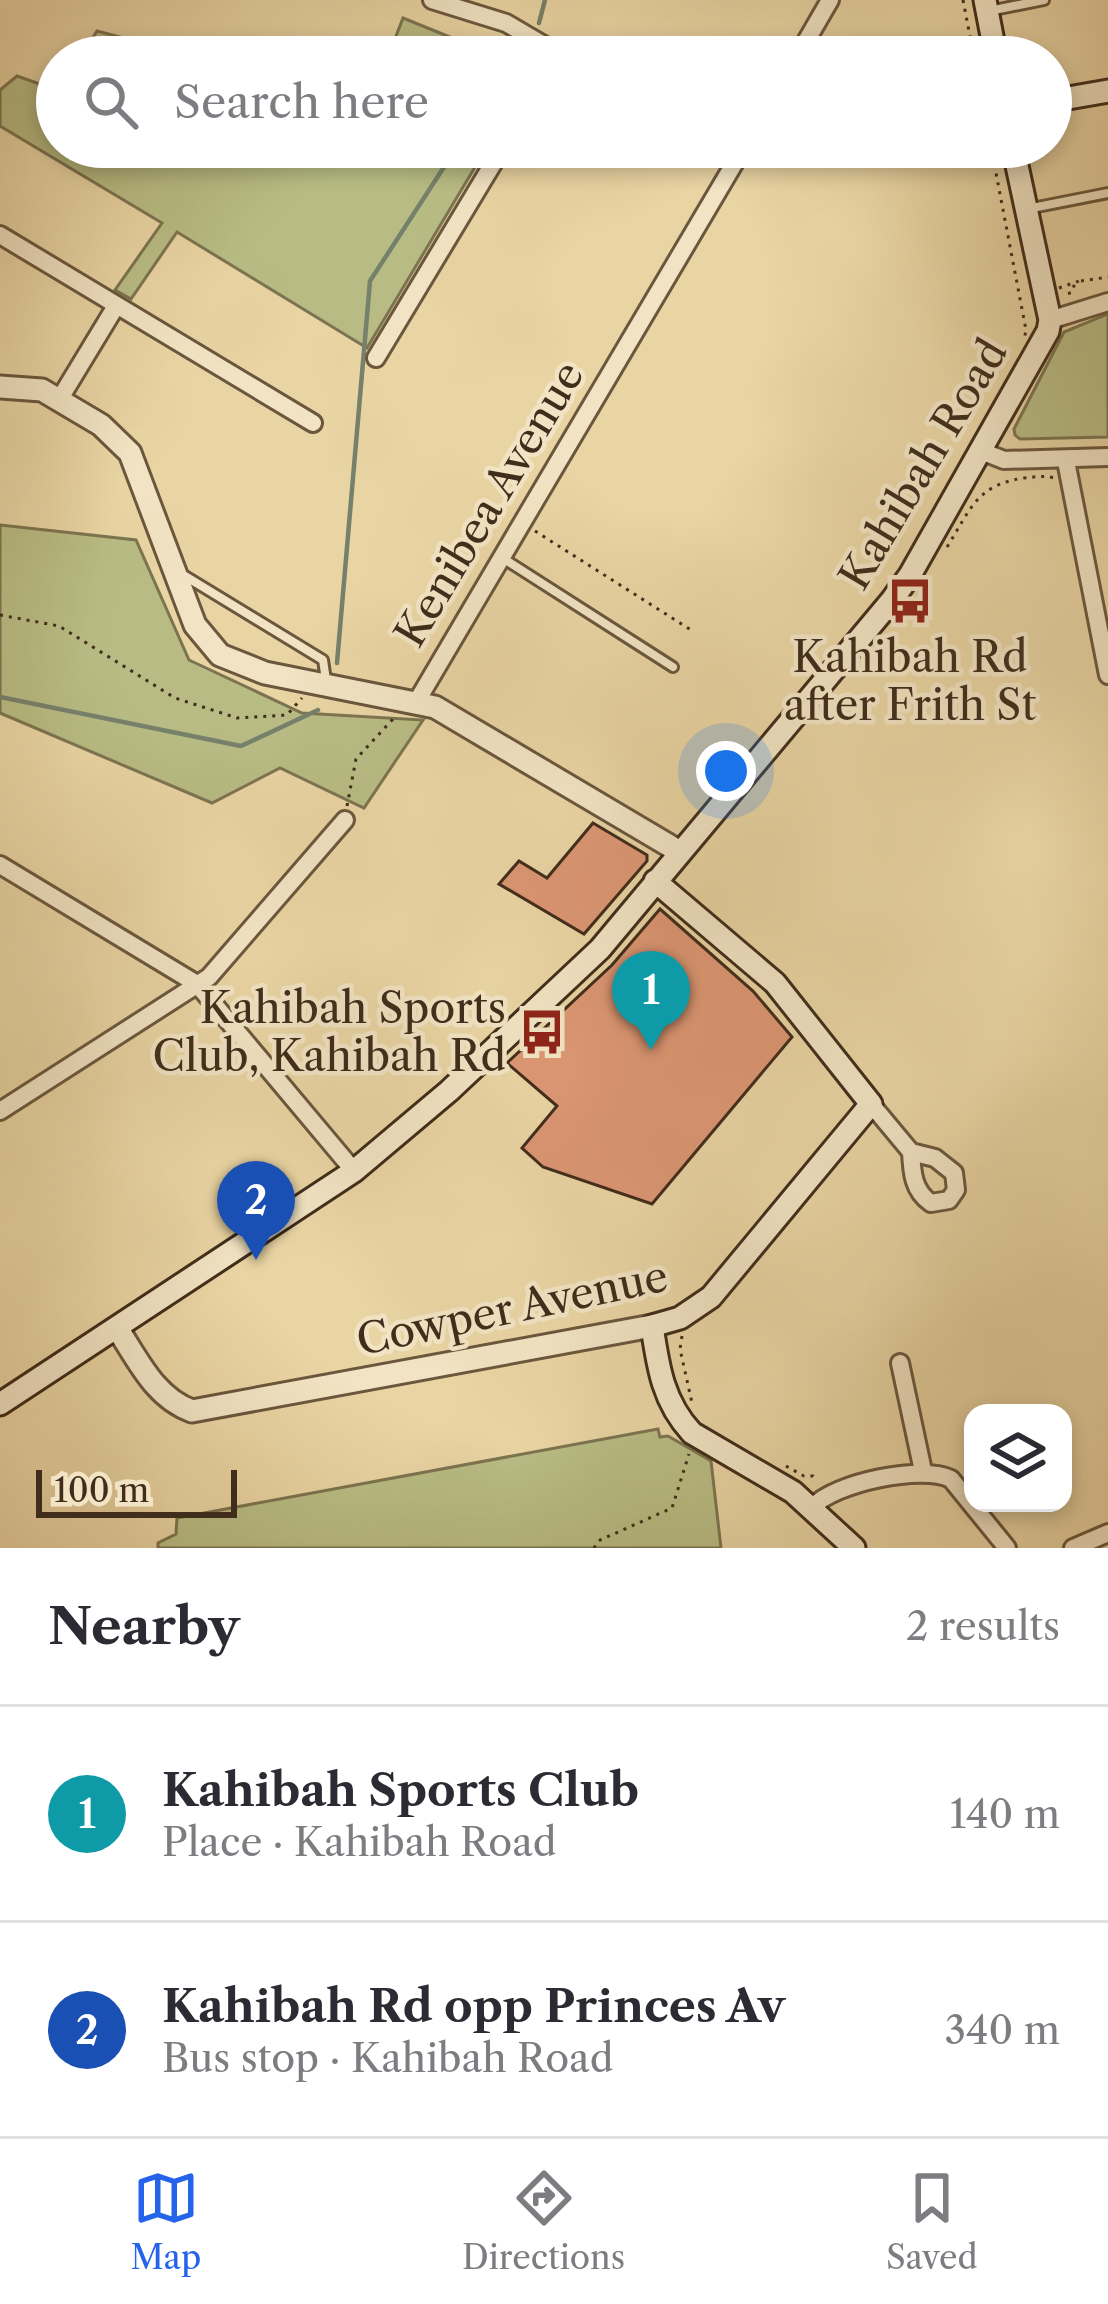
<!DOCTYPE html>
<html lang="en">
<head>
<meta charset="utf-8">
<style>
  body { margin:0; font-family:"Libre Caslon Text",serif; background:#f7f7f7; color:#2b2b33 }
  .controls { position:absolute; right:36px; bottom:36px; display:grid; overflow:hidden; border-radius:24px; box-shadow:0 6px 18px #0003 }
  .controls button { width:108px; height:108px; display:grid; place-items:center; padding:0; border:0; border-bottom:3px solid #e1e1e2; background:#fff; color:#2b2b33; font:60px sans-serif }
  .scale { position:absolute; left:36px; bottom:30px; width:201px; box-sizing:border-box; padding-left:12px; border:6px solid #412d1b; border-top:0; font-size:33px; line-height:42px; white-space:nowrap; color:#412d1b; -webkit-text-stroke:9px #f1e3c3; paint-order:stroke }
  .you { position:absolute; left:726px; top:771px; width:42px; height:42px; margin:-30px; border:9px solid #fff; border-radius:50%; background:#1a73e8; box-shadow:0 0 0 18px #1a73e833 }
  .badge { display:grid; place-items:center; width:78px; height:78px; border-radius:50%; background:#2563eb; color:#fff; font-size:39px; font-weight:700 }
  .pin { position:absolute; translate:-50% -99px; filter:drop-shadow(0 3px 6px #0008) }
  .pin::after { content:''; position:absolute; top:63px; width:42px; height:36px; background:inherit; clip-path:polygon(0 0,100% 0,50% 100%) }
  .list { margin:0; padding:0; list-style:none }
  h2 { display:flex; justify-content:space-between; align-items:center; height:156px; margin:0; padding:0 48px; font-size:51px }
  h2 small { font-size:39px; font-weight:400; color:#7c7c81 }
  .list li { display:grid; grid-template-columns:78px 1fr auto; gap:36px; align-items:center; box-sizing:border-box; height:216px; padding:0 48px; border-top:3px solid #e1e1e2 }
  .list b { display:block; font-size:45px; white-space:nowrap }
  .list p { margin:0; font-size:39px; white-space:nowrap; color:#7c7c81 }
  .list em { font-size:39px; font-style:normal; color:#7c7c81 }
  .icon { flex:none; width:66px; height:66px; fill:none; stroke:currentColor; stroke-width:2; stroke-linecap:round; stroke-linejoin:round }
  .map { position:relative; flex:none; width:1108px; height:1548px; overflow:hidden }
  .search { position:absolute; background:#fff; box-shadow:0 6px 18px #0003; left:36px; right:36px; top:36px; height:132px; display:flex; align-items:center; gap:30px; box-sizing:border-box; padding:0 42px; border-radius:66px; color:#7c7c81; font-size:45px }
  .sheet { height:588px; background:#fff }
  nav { display:flex; justify-content:space-around; align-items:center; box-sizing:border-box; height:168px; border-top:3px solid #e1e1e2; background:#fff; font-size:33px; color:#7c7c81 }
  nav a { display:grid; justify-items:center; gap:6px }
  nav .on { color:#2563eb }
  .map>svg:first-child { display:block }
  .green { fill:#b8bc84; stroke:#7c7450; stroke-width:3 }
  .lines { fill:none; stroke-linecap:round; stroke-linejoin:round }
  .stream { stroke:#76816b; stroke-width:4.5 }
  .building { fill:#dc9673; stroke:#412d1b; stroke-width:3 }
  .service-casing { stroke:#6b573d; stroke-width:14 }
  .minor-casing { stroke:#6b573d; stroke-width:22 }
  .tertiary-casing { stroke:#6b573d; stroke-width:27 }
  .secondary-casing { stroke:#412d1b; stroke-width:27 }
  .path { stroke:#412d1b; stroke-width:3; stroke-dasharray:3 6; stroke-linecap:butt }
  .service { stroke:#f1e3c3; stroke-width:8 }
  .minor { stroke:#f1e3c3; stroke-width:16 }
  .tertiary { stroke:#f1e3c3; stroke-width:21 }
  .secondary { stroke:#f1e3c3; stroke-width:21 }
  .labels { text-anchor:middle; dominant-baseline:central; stroke-width:9; stroke-linejoin:round; paint-order:stroke }
  .street-label { font-size:42px; fill:#412d1b; stroke:#f1e3c3 }
  .poi-label { font-size:42px; fill:#412d1b; stroke:#f1e3c3 }
</style>
</head>
<body>
<div class="map">
<svg width="1108" height="1548" viewBox="0 0 1108 1548">
  <rect width="100%" height="100%" fill="#e9d4a3"/>
  <filter id="stains"><feTurbulence type="fractalNoise" baseFrequency=".00167" numOctaves="4"/><feColorMatrix values="0 0 0 0 .2 0 0 0 0 .09 0 0 0 0 .02 0 0 0 .5 -.17"/></filter>
  <radialGradient id="worn" r=".72"><stop offset=".6" stop-color="#630" stop-opacity="0"/><stop offset="1" stop-color="#630" stop-opacity=".3"/></radialGradient>
  <path class="green" d="M 403,18 L 499,57 L 388,57 Z
    M 97,31 L 195,57 L 81,57 Z
    M 17,76 L 57,90 L 57,147 L 487,147 L 367,348 L 177,232 L 131,299 L 115,290 L 162,223 L 0,126 L 0,90 Z
    M 1108,314 L 1108,437 L 1020,439 L 1015,435 L 1014,429 L 1064,332 Z
    M 0,525 L 136,540 L 189,660 L 302,713 L 423,720 L 364,808 L 280,768 L 212,803 L 0,713 Z
    M 658,1429 L 660,1437 L 668,1436 L 711,1461 L 721,1548 L 158,1548 L 158,1543 L 176,1534 L 177,1518 Z"/>
  <g class="lines">
    <path class="stream" d="M 539,23 L 545,0
      M 515,57 L 518,52
      M 337,663 L 370,281 L 457,147
      M 0,697 L 241,746 L 318,710"/>
  </g>
  <path class="building" d="M 593,823 L 647,855 L 647,861 L 584,934 L 499,884 L 519,861 L 547,878 Z
    M 660,909 L 753,991 L 792,1037 L 652,1204 L 543,1167 L 522,1148 L 557,1106 L 507,1063 L 612,965 Z"/>
  <g class="lines">
    <g class="service-casing">
      <path id="service" d="M 989,11 L 1044,0
        M 1027,209 L 1108,193
        M 504,559 L 673,667
        M 185,576 L 323,660 L 326,680"/>
    </g>
    <g class="minor-casing">
      <path id="minor" d="M 432,0 L 506,23 L 564,57
        M 797,57 L 830,0
        M 717,147 L 737,158
        M 0,235 L 313,423
        M 1050,320 L 1108,302
        M 376,358 L 503,147
        M 59,400 L 116,306
        M 981,451 L 1004,460 L 1108,457
        M 1066,461 L 1108,675
        M 417,701 L 744,147
        M 0,865 L 197,984 L 354,1171
        M 871,1104 L 911,1152 L 935,1158 L 954,1173 L 956,1190 L 949,1200 L 931,1203 C 913,1191 912,1172 911,1152
        M 0,1111 L 209,977 L 345,820
        M 900,1363 L 923,1471
        M 813,1507 C 833,1483 923,1464 951,1479 L 1007,1548
        M 1073,1548 L 1108,1533"/>
    </g>
    <g class="tertiary-casing">
      <path id="tertiary" d="M 0,387 L 42,390 L 101,425 L 130,453 L 195,625 L 220,655 L 265,673 L 435,707 L 680,852
        M 117,1328 C 138,1360 155,1398 192,1411 L 652,1326"/>
    </g>
    <g class="secondary-casing">
      <path id="secondary" d="M 985,0 L 996,57
        M 1051,101 L 1108,91
        M 655,881 L 775,983 L 871,1104 L 711,1297 L 680,1318 L 652,1326 C 658,1367 663,1402 692,1433 L 793,1492 L 854,1548
        M 0,1404 L 354,1171 L 449,1091 L 600,949 L 892,600 L 910,575 L 1048,331 L 1050,320 L 1013,147"/>
    </g>
    <path class="path" d="M 963,0 L 974,57
      M 991,147 L 1026,330 L 1024,340
      M 1081,281 L 1108,277
      M 1059,288 L 1079,281 L 1069,291 L 1070,296
      M 535,531 L 691,630
      M 947,547 C 971,509 976,485 1024,478 C 1036,477 1043,475 1054,478
      M 0,615 L 59,626 L 175,698 L 237,718 L 287,715 L 302,698
      M 347,806 L 356,759 L 393,719
      M 682,1336 L 680,1349 L 692,1403
      M 786,1466 L 804,1476 L 813,1476 L 815,1481
      M 594,1548 L 598,1541 L 672,1508 L 689,1454"/>
    <use href="#service" class="service"/>
    <use href="#minor" class="minor"/>
    <use href="#tertiary" class="tertiary"/>
    <use href="#secondary" class="secondary"/>
  </g>
  <defs>
    <g id="bus-bare" transform="scale(3.6)"><path d="M-5-6H5V4H4V6H2V4H-2V6H-4V4H-5ZM-3.5-4V0h7V-4ZM-3.5 1.2v1.5H-2V1.2ZM2 1.2v1.5H3.5V1.2Z" fill="#8f2418" stroke="#f1e3c3" stroke-width="2.5" paint-order="stroke"/></g>
  </defs>
  <g fill-rule="evenodd">
    <use href="#bus-bare" x="910" y="601"/>
    <use href="#bus-bare" x="542" y="1032"/>
  </g>
  <g class="labels">
    <g class="street-label">
      <text transform="translate(923 464) rotate(-59)">Kahibah Road</text>
      <text transform="translate(489 504) rotate(-59)">Kenibea Avenue</text>
      <text transform="translate(512 1308) rotate(-12)">Cowper Avenue</text>
    </g>
    <g class="poi-label">
      <text x="910" y="657">Kahibah Rd<tspan x="910" dy="48">after Frith St</tspan></text>
      <text x="506" y="1008" text-anchor="end">Kahibah Sports<tspan x="506" dy="48">Club, Kahibah Rd</tspan></text>
    </g>
  </g>
  <rect width="100%" height="100%" filter="url(#stains)"/>
  <rect width="100%" height="100%" fill="url(#worn)"/>
</svg>
<div class="controls">
<button><svg class="icon" aria-label="layers" viewBox="0 0 24 24"><path d="M12 4l9 5-9 5-9-5zM3 14l9 5 9-5"/></svg></button>
</div>
<div class="scale">100 m</div>
<div class="you"></div>
<div class="pin badge" style="left:651px;top:1050px;background:#0f9aa8">1</div>
<div class="pin badge" style="left:256px;top:1260px;background:#1a4fb4">2</div>
<div class="search"><svg class="icon" aria-label="search" viewBox="0 0 24 24"><circle cx="10" cy="10" r="6"/><path d="M15 15l6 6"/></svg>Search here</div>
</div>
<section class="sheet">
<h2>Nearby<small>2 results</small></h2>
<ul class="list">
<li><span class="badge" style="background:#0f9aa8">1</span><div><b>Kahibah Sports Club</b><p>Place · Kahibah Road</p></div><em>140 m</em></li>
<li><span class="badge" style="background:#1a4fb4">2</span><div><b>Kahibah Rd opp Princes Av</b><p>Bus stop · Kahibah Road</p></div><em>340 m</em></li>
</ul>
</section>
<nav>
<a class="on"><svg class="icon" aria-label="map" viewBox="0 0 24 24"><path d="M3 6l6-2 6 2 6-2v14l-6 2-6-2-6 2zM9 4v14M15 6v14"/></svg>Map</a>
<a><svg class="icon" aria-label="directions" viewBox="0 0 24 24"><path d="M12 3l9 9-9 9-9-9zM9 14v-3h6M13 9l2 2-2 2"/></svg>Directions</a>
<a><svg class="icon" aria-label="saved" viewBox="0 0 24 24"><path d="M7 4h10v16l-5-4-5 4z"/></svg>Saved</a>
</nav>
</body>
</html>
